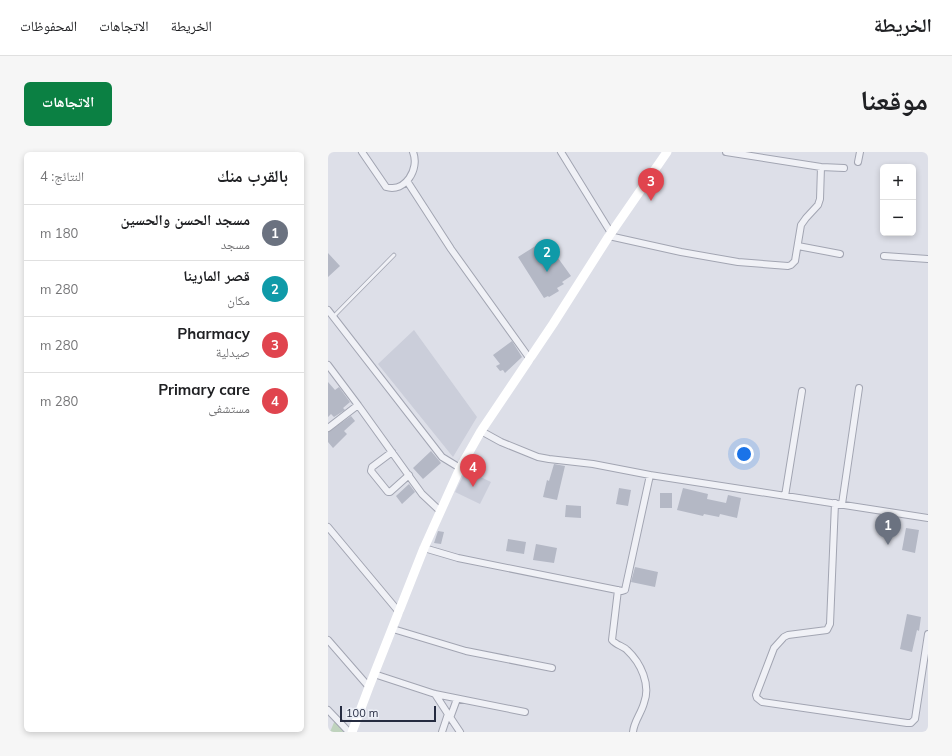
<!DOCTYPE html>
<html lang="ar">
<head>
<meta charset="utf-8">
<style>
  body { margin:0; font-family:Mulish,"Noto Naskh Arabic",sans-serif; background:#f6f6f6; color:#202124; direction:rtl }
  .controls { position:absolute; right:12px; top:12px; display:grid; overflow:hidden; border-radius:6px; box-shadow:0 2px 6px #0003 }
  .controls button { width:36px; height:36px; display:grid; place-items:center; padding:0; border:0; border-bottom:1px solid #e0e0e0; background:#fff; color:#202124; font:20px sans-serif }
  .scale { position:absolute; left:12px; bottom:10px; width:96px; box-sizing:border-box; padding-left:4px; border:2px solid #252b40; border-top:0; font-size:11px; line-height:14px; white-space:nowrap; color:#252b40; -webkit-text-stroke:3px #eceff6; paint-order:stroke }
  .you { position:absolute; left:416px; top:302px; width:14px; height:14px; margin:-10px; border:3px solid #fff; border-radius:50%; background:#1a73e8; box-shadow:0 0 0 6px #1a73e833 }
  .badge { display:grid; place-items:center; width:26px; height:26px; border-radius:50%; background:#0b8043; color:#fff; font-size:13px; font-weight:700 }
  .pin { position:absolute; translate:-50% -33px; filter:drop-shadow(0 1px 2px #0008) }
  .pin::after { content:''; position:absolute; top:21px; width:14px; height:12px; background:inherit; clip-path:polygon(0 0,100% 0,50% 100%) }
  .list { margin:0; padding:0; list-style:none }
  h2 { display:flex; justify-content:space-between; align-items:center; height:52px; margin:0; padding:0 16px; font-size:17px }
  h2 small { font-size:13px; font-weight:400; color:#757577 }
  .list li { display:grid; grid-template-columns:26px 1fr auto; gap:12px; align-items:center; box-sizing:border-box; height:56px; padding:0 16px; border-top:1px solid #e0e0e0 }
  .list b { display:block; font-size:15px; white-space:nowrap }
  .list p { margin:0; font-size:13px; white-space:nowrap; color:#757577 }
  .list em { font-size:13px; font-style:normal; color:#757577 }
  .map { position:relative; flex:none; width:600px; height:580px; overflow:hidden; direction:ltr; border-radius:6px }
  header { display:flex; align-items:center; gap:24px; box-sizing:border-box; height:56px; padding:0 20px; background:#fff; border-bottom:1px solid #e0e0e0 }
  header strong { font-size:19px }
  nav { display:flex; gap:22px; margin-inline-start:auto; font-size:14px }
  .intro { display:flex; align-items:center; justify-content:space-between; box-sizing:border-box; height:96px; padding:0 24px }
  h1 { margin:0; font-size:28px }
  .button { padding:10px 18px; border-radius:6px; background:#0b8043; color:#fff; font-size:14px; font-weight:700 }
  main { display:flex; gap:24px; padding:0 24px }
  aside { flex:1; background:#fff; border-radius:6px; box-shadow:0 2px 6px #0003 }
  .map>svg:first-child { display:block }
  .built { fill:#cbceda }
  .green { fill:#bfd3bd }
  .building { fill:#b4b8c5 }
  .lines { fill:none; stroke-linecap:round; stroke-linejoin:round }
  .service-casing { stroke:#a2a5b2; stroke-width:4.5 }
  .minor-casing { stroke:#a2a5b2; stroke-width:8 }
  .service { stroke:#f0f1f6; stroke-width:3 }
  .minor { stroke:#f0f1f6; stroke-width:6 }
  .secondary { stroke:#fff; stroke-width:9 }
</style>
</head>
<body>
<header>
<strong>الخريطة</strong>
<nav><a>الخريطة</a><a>الاتجاهات</a><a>المحفوظات</a></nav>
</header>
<div class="intro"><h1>موقعنا</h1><a class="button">الاتجاهات</a></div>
<main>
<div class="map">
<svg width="600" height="580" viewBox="0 0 600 580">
  <rect width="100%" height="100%" fill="#dddfe8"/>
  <path class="built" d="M 86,178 L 149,265 L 125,305 L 50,212 Z
    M 138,318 L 163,330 L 152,352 L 127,340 Z"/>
  <path class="green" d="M 7,568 L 16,578 L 15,580 L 2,580 Z"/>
  <path class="building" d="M 209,93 L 221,112 L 230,106 L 243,124 L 234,130 L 236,132 L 229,136 L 231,139 L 221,145 L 220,144 L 216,146 L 190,105 Z
    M 0,101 L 12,114 L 0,125 Z
    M 184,189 L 194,205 L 177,221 L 175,218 L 172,219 L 168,214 L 172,212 L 165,203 Z
    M 0,230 L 7,238 L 11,235 L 22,250 L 15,256 L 17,258 L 6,265 L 3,262 L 0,265 Z
    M 23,264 L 27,269 L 16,279 L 19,282 L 5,296 L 0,290 L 0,280 Z
    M 103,299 L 113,311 L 95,327 L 85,316 Z
    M 226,312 L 237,314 L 229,348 L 215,345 L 219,328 L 221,329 Z
    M 81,332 L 87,340 L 74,352 L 68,344 Z
    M 291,336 L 303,338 L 300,354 L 288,352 Z
    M 355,336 L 380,342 L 379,347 L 398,351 L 400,343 L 413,346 L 409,366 L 392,362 L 391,365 L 376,362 L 375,364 L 349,358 Z
    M 332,341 L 344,341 L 344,356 L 332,356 Z
    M 238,353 L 253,354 L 253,366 L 237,365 Z
    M 578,376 L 591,378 L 587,401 L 574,398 Z
    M 110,379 L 116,380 L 113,392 L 106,391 Z
    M 180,387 L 198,390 L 196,402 L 178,399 Z
    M 208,392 L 229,396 L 226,411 L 205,408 Z
    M 307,415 L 330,420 L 327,435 L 303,430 Z
    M 579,462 L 593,465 L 591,479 L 589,478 L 584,500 L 572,497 Z"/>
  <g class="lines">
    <g class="service-casing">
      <path id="service" d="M 5,165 L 66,103"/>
    </g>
    <g class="minor-casing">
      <path id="minor" d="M 34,0 L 58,35 C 77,41 92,17 85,0
        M 233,0 L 283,81
        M 398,0 L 493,15 L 516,16
        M 530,10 L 532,0
        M 79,29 L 123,97 L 202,207
        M 281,84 L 353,100 L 410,110 L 460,114 L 463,113 L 467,109 L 473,73 L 478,66 L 490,53 L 492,47 L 493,15
        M 470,94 L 512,102
        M 556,104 L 600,107
        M 0,158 L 114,305 L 132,316
        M 0,213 L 30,253
        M 0,276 L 30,253 L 94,342 L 112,359
        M 153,279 L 173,290 L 210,305 L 221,307 L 265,312 L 322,323 L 600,366
        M 64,300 L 44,315 L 43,319 L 60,340 L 62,340 L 81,323
        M 457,344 L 474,239
        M 507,351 L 502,472 L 499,478 L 460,483 L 456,485 L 446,496 L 428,543 L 429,546 L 434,550 L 579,571 L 583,571 L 587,567 L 600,482
        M 514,352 L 531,236
        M 0,375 L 71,460
        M 96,396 L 130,406 L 294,439 L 297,438 L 322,323
        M 290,438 L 284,488 C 288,493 295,494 299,498 C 313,511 323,533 316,551 C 313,562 306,569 305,580
        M 65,477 L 138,499 L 224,516
        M 0,488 L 41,535
        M 46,522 L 107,542 L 197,560
        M 107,542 L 120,562 L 114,580
        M 0,558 L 21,580
        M 120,562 L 132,580
        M 122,566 L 129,547"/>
    </g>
    <use href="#service" class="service"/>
    <use href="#minor" class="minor"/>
    <path class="secondary" d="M 24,580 L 41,535 L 96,396 L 132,316 L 153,279 L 225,172 L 281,84 L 339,0"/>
  </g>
</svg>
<div class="controls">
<button>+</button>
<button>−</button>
</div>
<div class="scale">100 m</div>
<div class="you"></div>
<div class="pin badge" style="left:560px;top:393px;background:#6b7280">1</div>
<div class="pin badge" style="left:219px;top:120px;background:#0f9aa8">2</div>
<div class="pin badge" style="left:323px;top:49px;background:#e0444e">3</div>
<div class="pin badge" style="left:145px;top:335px;background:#e0444e">4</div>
</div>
<aside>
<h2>بالقرب منك<small>النتائج: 4</small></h2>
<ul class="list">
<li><span class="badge" style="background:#6b7280">1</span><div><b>مسجد الحسن والحسين</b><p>مسجد</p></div><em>180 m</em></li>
<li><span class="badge" style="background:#0f9aa8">2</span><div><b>قصر المارينا</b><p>مكان</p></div><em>280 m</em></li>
<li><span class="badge" style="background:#e0444e">3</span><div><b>Pharmacy</b><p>صيدلية</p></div><em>280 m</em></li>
<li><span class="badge" style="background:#e0444e">4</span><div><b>Primary care</b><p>مستشفى</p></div><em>280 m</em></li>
</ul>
</aside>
</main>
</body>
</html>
